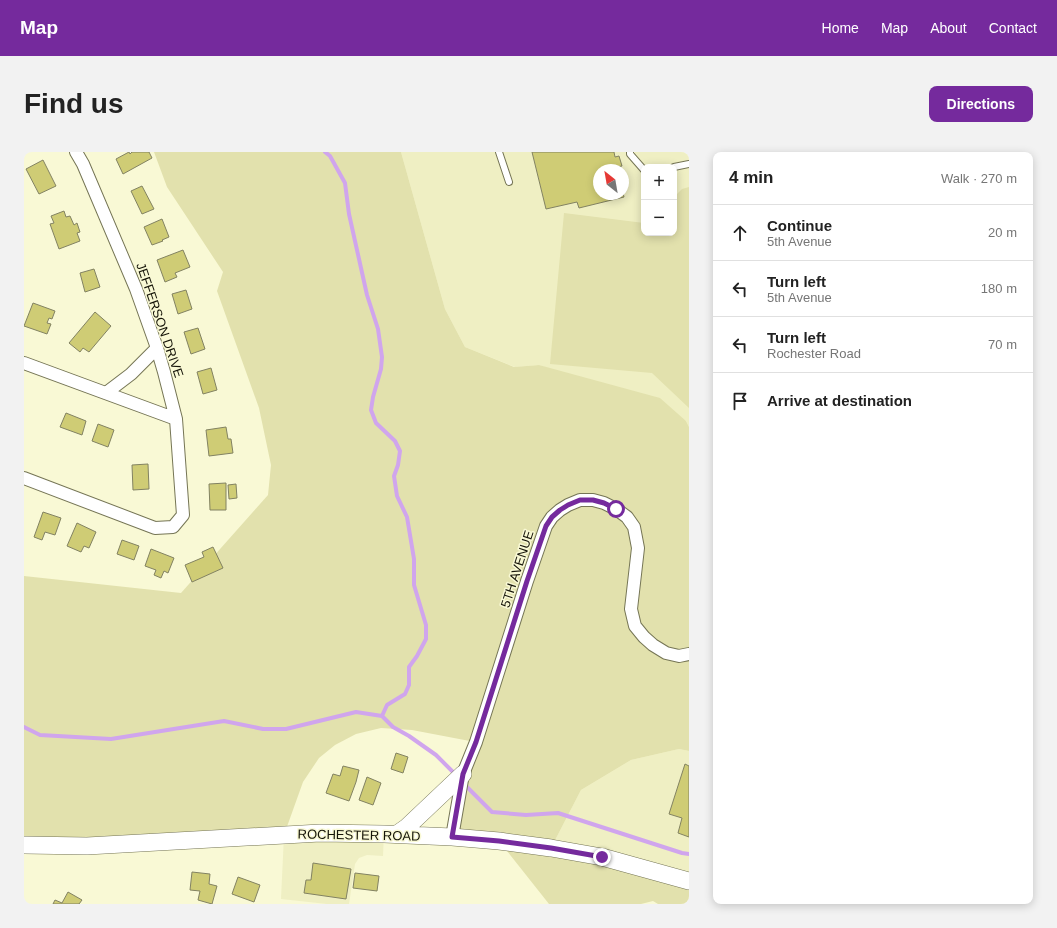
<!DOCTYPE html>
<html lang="en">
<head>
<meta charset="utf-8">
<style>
  body { margin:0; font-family:Arial,sans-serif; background:#f2f2f2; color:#222 }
  .controls { position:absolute; right:12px; top:12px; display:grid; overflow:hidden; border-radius:8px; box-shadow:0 2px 10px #0003 }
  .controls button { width:36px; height:36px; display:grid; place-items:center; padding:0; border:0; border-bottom:1px solid #e0e0e0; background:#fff; color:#222; font:20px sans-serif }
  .compass { position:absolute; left:569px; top:12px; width:36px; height:36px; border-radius:50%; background:#fff; box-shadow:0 2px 10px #0003; rotate:329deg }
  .stop { position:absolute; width:12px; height:12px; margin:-9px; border:3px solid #752a9d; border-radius:50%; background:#fff }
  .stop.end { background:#752a9d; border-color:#fff; box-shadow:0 1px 4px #0008 }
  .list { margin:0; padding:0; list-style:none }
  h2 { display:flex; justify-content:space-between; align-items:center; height:52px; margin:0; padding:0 16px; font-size:17px }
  h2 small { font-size:13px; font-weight:400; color:#767676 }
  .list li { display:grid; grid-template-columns:26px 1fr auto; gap:12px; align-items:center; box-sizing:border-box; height:56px; padding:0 16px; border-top:1px solid #e0e0e0 }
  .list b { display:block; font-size:15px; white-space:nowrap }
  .list p { margin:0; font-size:13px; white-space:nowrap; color:#767676 }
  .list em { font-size:13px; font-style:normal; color:#767676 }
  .icon { flex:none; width:22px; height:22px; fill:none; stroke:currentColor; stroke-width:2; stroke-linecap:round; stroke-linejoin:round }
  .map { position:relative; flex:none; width:665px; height:752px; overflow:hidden; border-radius:8px }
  header { display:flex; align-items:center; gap:24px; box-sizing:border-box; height:56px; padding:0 20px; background:#752a9d; color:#fff }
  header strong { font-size:19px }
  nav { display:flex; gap:22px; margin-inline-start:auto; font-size:14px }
  .intro { display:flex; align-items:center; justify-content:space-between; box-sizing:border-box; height:96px; padding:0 24px }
  h1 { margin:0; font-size:28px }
  .button { padding:10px 18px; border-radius:8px; background:#752a9d; color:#fff; font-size:14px; font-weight:700 }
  main { display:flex; gap:24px; padding:0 24px }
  aside { flex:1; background:#fff; border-radius:8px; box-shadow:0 2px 10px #0003 }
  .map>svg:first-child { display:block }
  .built { fill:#efefc3; fill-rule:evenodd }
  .green { fill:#e2e1ad }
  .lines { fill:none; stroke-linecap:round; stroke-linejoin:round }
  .stream { stroke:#d0a5ed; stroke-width:4 }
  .building { fill:#cfcc75; stroke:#828262 }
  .lane-casing { stroke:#757555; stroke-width:8 }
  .street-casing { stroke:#757555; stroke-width:14 }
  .secondary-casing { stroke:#757555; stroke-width:18 }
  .lane { stroke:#fff; stroke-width:6 }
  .street { stroke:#fff; stroke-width:12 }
  .secondary { stroke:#fff; stroke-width:17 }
  .route { stroke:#752a9d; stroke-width:5 }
  .labels { text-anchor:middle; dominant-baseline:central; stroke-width:3; stroke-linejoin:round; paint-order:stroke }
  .street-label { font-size:13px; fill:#151408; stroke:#f9f9d5 }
</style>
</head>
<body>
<header>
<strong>Map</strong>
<nav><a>Home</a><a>Map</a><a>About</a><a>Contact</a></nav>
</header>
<div class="intro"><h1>Find us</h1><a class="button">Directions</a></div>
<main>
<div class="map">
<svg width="665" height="752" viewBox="0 0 665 752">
  <rect width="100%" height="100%" fill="#f9f9d5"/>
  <path class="built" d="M 377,0 L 665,0 L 665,275 L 662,269 L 515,213 L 491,215 L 441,195 L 421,157 ZM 620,15 L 650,15 L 650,81 L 620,81 ZM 575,18 L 599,18 L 599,42 L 575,42 Z
    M 655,597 L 665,599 L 665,729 L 527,696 L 557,638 L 607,608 Z
    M 360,682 L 359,704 L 343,703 L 335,706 L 331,712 L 325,752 L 303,752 L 257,747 L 260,683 Z"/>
  <path class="green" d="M 130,0 L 377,0 L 421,157 L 441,195 L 490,215 L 515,213 L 636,246 L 662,269 L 665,275 L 665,599 L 655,597 L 607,608 L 557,638 L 527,696 L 665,729 L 665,752 L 634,752 L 629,749 L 617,752 L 525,752 L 475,689 L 428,685 L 451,590 L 388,578 L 357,576 L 332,582 L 311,593 L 295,606 L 279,630 L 260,683 L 0,693 L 0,424 L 157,441 L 244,343 L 247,313 L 235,256 L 193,139 L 199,120 L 143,35 Z
    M 665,35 L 665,256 L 628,221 L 526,212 L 540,61 L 620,71 L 620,81 L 650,81 L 650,45 L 658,37 Z"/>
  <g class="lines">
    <path class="stream" d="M 301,0 L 306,4 L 321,31 L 325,62 L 343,143 L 354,177 L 358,205 L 357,217 L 349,245 L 347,258 L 352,271 L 371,289 L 376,299 L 374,313 L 370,324 L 373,344 L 383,365 L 390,407 L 390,433 L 402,473 L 402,487 L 393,504 L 385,515 L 385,533 L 381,542 L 363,553 L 358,564
      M 0,575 L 16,583 L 87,587 L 200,569 L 239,577 L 262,577 L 332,560 L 358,564 L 369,575 L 385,584 L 412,603 L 432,623
      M 439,631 L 468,660 L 502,663 L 534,661 L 658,701 L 665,702"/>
  </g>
  <path class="building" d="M 105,0 L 106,2 L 108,0 L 125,0 L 128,6 L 99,22 L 92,7 Z
    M 508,0 L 590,0 L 591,5 L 595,4 L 598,14 L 593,15 L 594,18 L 575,18 L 575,42 L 599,41 L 600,45 L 555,56 L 553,50 L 522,57 Z
    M 19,8 L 32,34 L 15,42 L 2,17 Z
    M 118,34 L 130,57 L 118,62 L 107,39 Z
    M 40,59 L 42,65 L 46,64 L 50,73 L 53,71 L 56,80 L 53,81 L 56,89 L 35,97 L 26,72 L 30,71 L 27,64 Z
    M 138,67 L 145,85 L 138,88 L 139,89 L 128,93 L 120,75 Z
    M 159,98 L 166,115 L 151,121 L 153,125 L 141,130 L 133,108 Z
    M 70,117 L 76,135 L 61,140 L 56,121 Z
    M 162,138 L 168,157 L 154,162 L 148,142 Z
    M 9,151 L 31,159 L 28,167 L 25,166 L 23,171 L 27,172 L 23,182 L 0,174 Z
    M 71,160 L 87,174 L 65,200 L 59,196 L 56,200 L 45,191 Z
    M 174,176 L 181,197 L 167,202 L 160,180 Z
    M 187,216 L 193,238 L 179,242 L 173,220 Z
    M 42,261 L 62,269 L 58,283 L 36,275 Z
    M 74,272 L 90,278 L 84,295 L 68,289 Z
    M 202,275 L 204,287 L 207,287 L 209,301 L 185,304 L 182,278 Z
    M 124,312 L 125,337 L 109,338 L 108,313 Z
    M 202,331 L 202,358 L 186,358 L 185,332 Z
    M 212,332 L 213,346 L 205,347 L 204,333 Z
    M 19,360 L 37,366 L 31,383 L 21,380 L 18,388 L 10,385 Z
    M 53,371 L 72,380 L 65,396 L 60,394 L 57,400 L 43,394 Z
    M 98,388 L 115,394 L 110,408 L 93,402 Z
    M 189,395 L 199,416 L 168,430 L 161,413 L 180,405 L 178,400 Z
    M 127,397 L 150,406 L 144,421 L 140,419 L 137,426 L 130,423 L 132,418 L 121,414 Z
    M 372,601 L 384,605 L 379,621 L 367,617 Z
    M 661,612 L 665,614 L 665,685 L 654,681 L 658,666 L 645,662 Z
    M 319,614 L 335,618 L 332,630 L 325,649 L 302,641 L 309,622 L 316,624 Z
    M 343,625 L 357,631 L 349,653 L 335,648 Z
    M 289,711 L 327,717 L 322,747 L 280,741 L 282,728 L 287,728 Z
    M 168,720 L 186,722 L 185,732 L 193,734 L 188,752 L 174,748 L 176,739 L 166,738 Z
    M 331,721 L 355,724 L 353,739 L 329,736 Z
    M 214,725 L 236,733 L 230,750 L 208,742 Z
    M 44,740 L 58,748 L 55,752 L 29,752 L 31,748 L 38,751 Z"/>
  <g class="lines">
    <g class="lane-casing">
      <path id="lane" d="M 475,0 L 485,30
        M 606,0 L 606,2 L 620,18
        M 650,15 L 665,12"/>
    </g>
    <g class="street-casing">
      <path id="street" d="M 0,211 L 152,267
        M 82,241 L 107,222 L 133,196
        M 0,326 L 131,376 L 149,375 L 159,363 L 152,267 L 140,220 L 133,196 L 112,137 L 59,12 L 52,0
        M 428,685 L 439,622 L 452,590 L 503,429 L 522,374 L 528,365 L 536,358 L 544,353 L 556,348 L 569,348 L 580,351 L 592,357 L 603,365 L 610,375 L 614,396 L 607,457 L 611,474 L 620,485 L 629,493 L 642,501 L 655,504 L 665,502"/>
    </g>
    <g class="secondary-casing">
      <path id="secondary" d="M 373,682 L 383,675 L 439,622
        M 0,693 L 63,694 L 296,681 L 360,682 L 428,685 L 475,689 L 527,696 L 578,705 L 665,729"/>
    </g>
    <use href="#lane" class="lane"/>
    <use href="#street" class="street"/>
    <use href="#secondary" class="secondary"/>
  </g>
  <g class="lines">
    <path class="route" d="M 578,705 L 527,696 L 475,689 L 428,685 L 439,622 L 452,590 L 503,429 L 522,374 L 528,365 L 536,358 L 544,353 L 556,348 L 569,348 L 580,351 L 592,357"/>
  </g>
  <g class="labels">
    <g class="street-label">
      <text transform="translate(136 168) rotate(71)">JEFFERSON DRIVE</text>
      <text transform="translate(493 417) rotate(-72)">5TH AVENUE</text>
      <text transform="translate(335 683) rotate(1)">ROCHESTER ROAD</text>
    </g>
  </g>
</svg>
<div class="controls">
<button>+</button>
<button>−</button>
</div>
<svg class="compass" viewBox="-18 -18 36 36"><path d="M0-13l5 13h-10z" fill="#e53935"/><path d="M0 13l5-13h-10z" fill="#767676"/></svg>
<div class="stop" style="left:592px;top:357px"></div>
<div class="stop end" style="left:578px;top:705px"></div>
</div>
<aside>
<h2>4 min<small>Walk · 270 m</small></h2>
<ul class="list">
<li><svg class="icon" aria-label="ahead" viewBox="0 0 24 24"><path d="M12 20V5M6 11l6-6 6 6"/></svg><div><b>Continue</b><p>5th Avenue</p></div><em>20 m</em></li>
<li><svg class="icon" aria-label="left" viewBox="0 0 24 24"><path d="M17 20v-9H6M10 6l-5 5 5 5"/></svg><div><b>Turn left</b><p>5th Avenue</p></div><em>180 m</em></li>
<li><svg class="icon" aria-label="left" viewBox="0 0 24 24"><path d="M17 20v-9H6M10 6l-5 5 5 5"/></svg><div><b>Turn left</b><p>Rochester Road</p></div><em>70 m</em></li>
<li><svg class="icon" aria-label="arrive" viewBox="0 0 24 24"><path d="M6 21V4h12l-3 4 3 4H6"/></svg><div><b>Arrive at destination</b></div></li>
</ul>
</aside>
</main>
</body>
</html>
